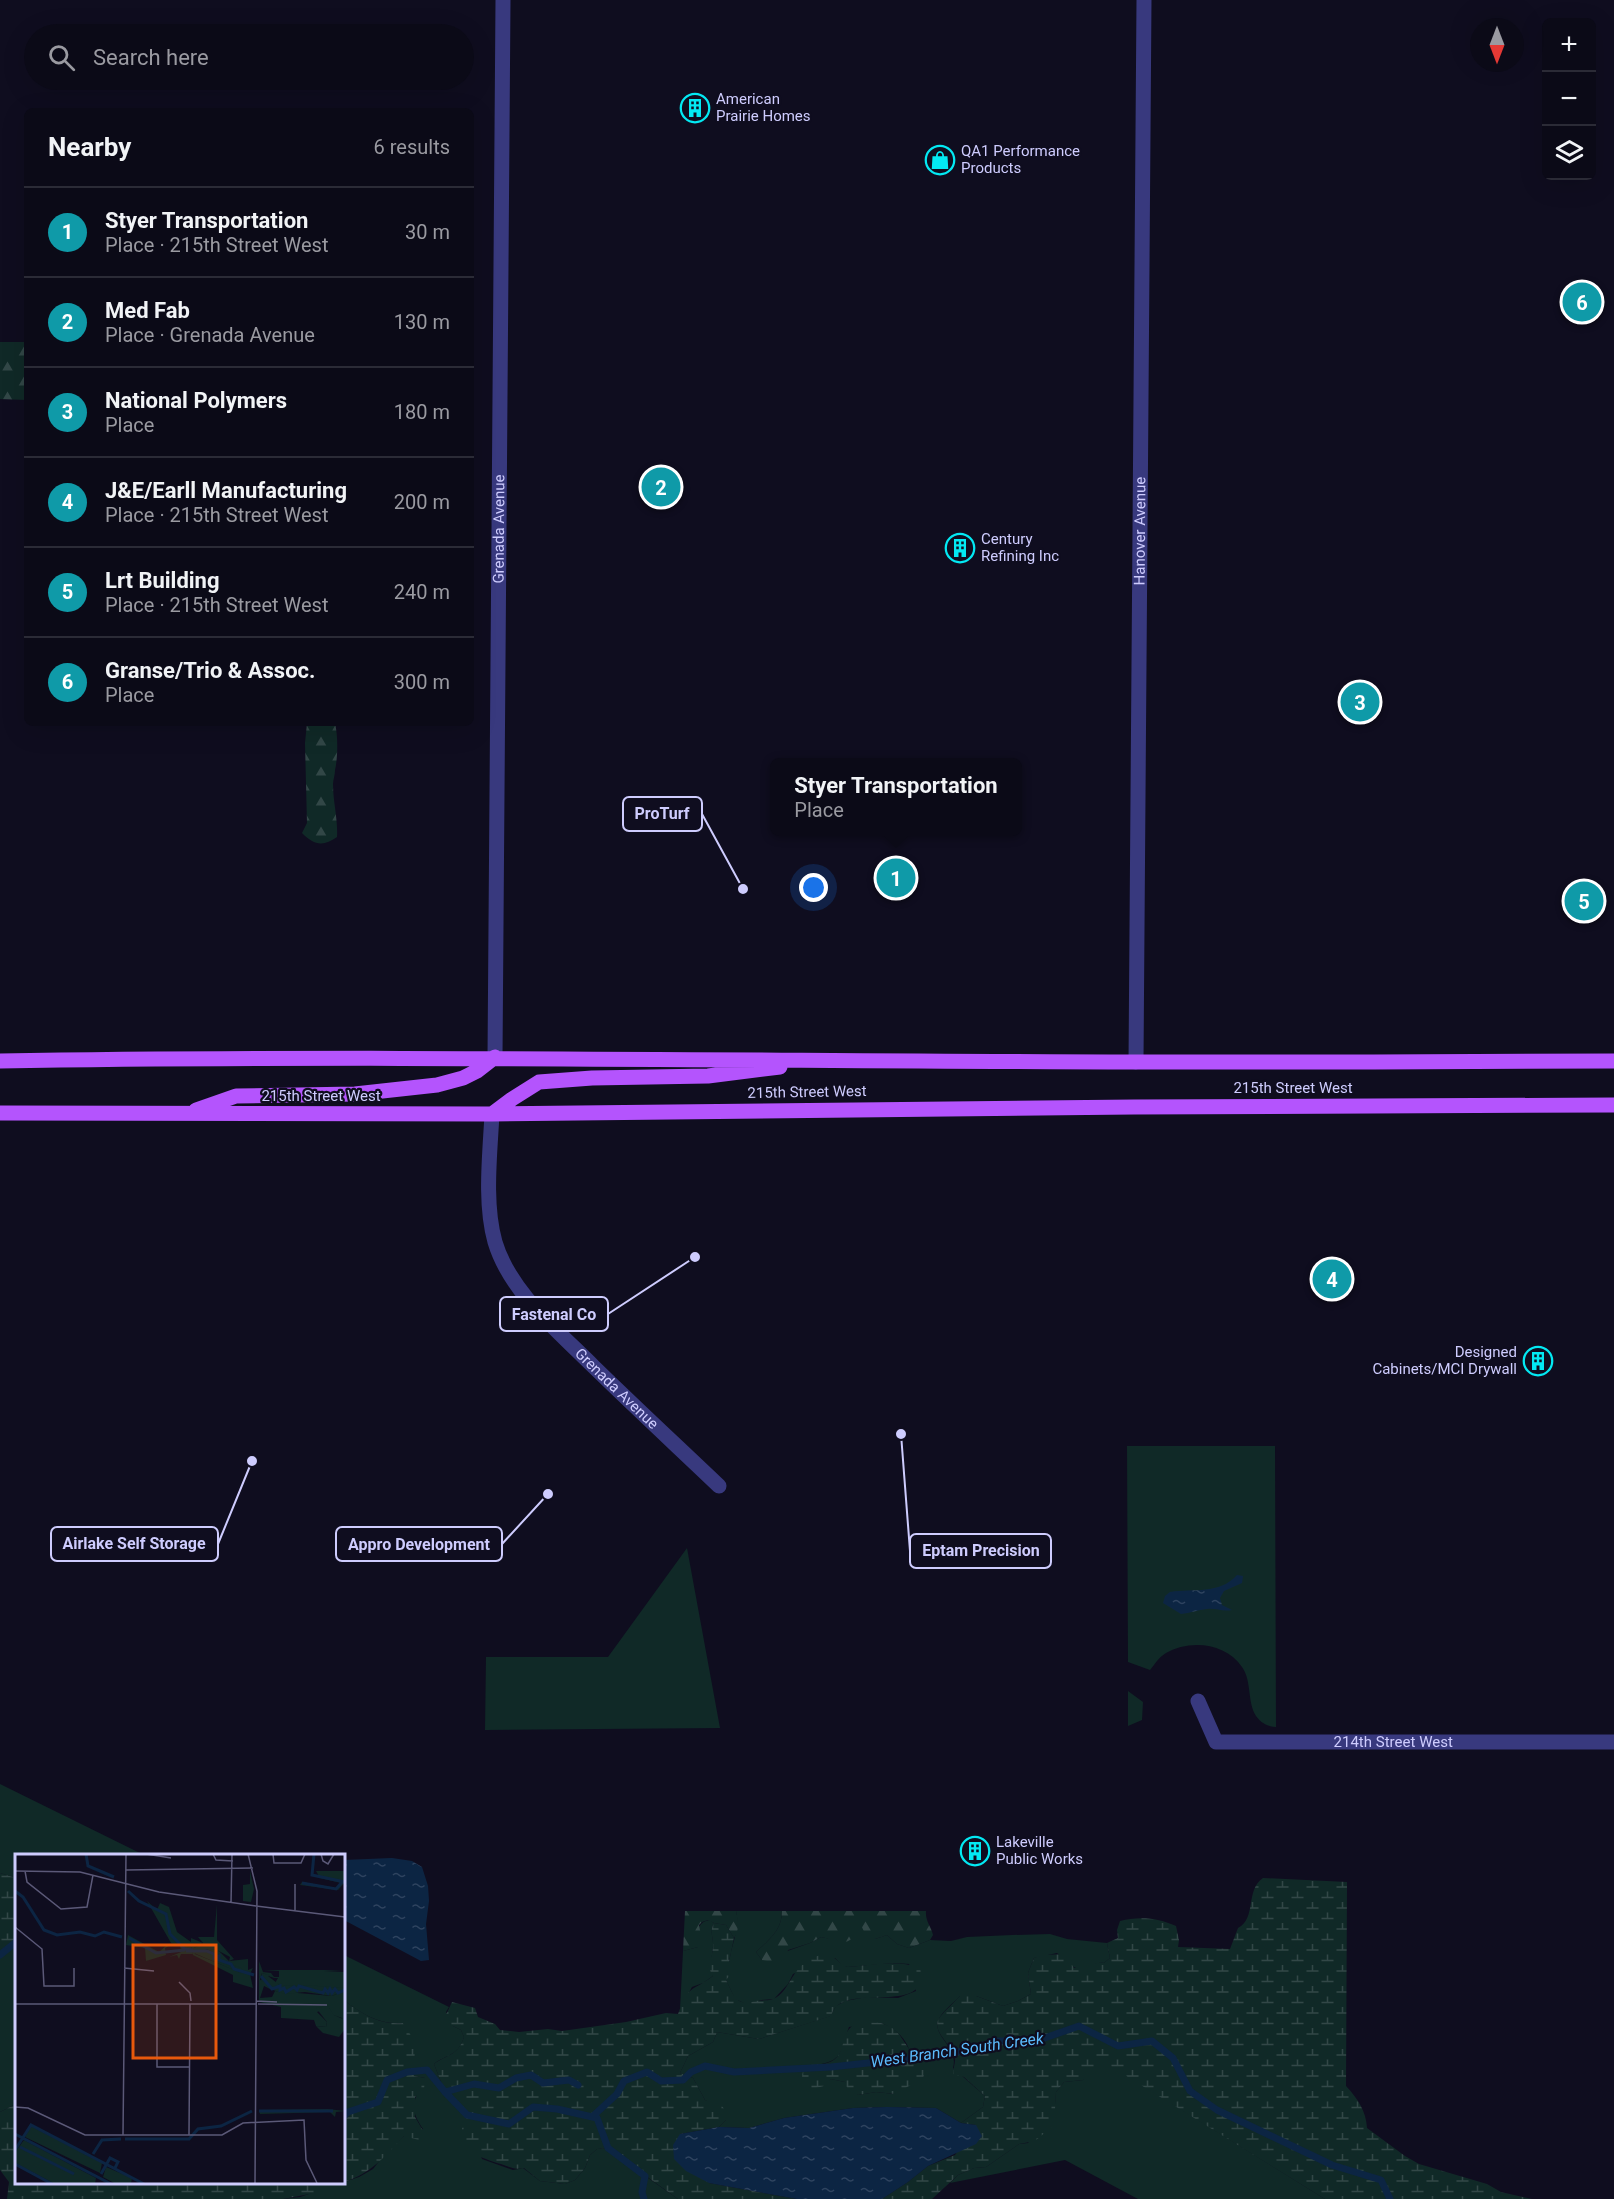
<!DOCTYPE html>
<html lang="en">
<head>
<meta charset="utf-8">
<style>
  body { margin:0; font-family:Roboto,sans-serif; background:#191824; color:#f1f3f6 }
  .controls { position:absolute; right:18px; top:18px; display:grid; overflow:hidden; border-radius:9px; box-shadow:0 6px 24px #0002 }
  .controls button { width:54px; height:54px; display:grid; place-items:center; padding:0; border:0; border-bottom:2px solid #2b2b36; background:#0b0a17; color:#f1f3f6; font:30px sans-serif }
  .compass { position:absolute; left:1470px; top:18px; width:54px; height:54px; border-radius:50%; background:#0b0a17; box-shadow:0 6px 24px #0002; rotate:180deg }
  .you { position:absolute; left:814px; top:888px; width:21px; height:21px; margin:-15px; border:4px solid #fff; border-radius:50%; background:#1a73e8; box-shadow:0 0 0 9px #1a73e833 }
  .badge { display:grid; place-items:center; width:39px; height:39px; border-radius:50%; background:#03e9f3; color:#fff; font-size:20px; font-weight:700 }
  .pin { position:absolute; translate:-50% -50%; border:3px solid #fff; box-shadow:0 2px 6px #0006 }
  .popup { position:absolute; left:770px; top:758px; width:252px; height:78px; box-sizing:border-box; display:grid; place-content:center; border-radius:9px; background:#0b0a17; filter:drop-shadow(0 2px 4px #0005); font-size:20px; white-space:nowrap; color:#9a9aa1 }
  .popup b { font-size:22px; color:#f1f3f6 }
  .popup::after { content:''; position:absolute; left:50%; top:100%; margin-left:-12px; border:12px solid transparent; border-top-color:#0b0a17 }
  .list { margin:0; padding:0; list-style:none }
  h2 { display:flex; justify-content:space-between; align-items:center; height:78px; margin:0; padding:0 24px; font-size:26px }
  h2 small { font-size:20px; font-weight:400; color:#9a9aa1 }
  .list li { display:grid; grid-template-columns:39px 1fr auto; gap:18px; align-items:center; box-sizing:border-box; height:90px; padding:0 24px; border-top:2px solid #2b2b36 }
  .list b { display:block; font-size:22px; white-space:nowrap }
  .list p { margin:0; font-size:20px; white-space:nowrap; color:#9a9aa1 }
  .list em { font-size:20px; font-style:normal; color:#9a9aa1 }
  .icon { flex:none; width:33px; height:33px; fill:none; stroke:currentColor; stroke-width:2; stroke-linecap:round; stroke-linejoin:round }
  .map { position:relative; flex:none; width:1614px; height:2199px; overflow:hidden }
  .search { position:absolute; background:#0b0a17; box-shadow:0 6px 24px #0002; left:24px; top:24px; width:450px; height:66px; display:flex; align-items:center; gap:15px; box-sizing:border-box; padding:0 21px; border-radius:33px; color:#9a9aa1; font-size:22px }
  .panel { position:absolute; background:#0b0a17; box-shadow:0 6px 24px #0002; left:24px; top:108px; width:450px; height:618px; border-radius:9px }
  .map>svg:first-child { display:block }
  .grass { fill:#102927; fill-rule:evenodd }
  .forest { fill:url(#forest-firs) }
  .wetland { fill:url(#wetland-marsh) }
  .water { fill:url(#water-ripples) }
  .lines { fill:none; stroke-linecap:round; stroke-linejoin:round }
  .stream { stroke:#0c2543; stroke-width:7 }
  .minor { stroke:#38397e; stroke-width:15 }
  .major { stroke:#b454fd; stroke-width:15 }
  .labels { text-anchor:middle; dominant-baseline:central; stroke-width:4.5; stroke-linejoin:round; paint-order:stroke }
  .poi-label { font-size:15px; fill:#ceccfe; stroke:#0f0d1f; text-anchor:start }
  .street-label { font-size:15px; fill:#ceccfe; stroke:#0f0d1f }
  .water-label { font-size:16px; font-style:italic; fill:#5bbbfd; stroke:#0f0d1f }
  .inset-river { fill:none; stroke:#0c2543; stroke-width:3 }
  .inset-road { fill:none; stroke:#5b5978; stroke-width:1.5 }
  .view { fill:#e8590c; fill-opacity:0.15; stroke:#e8590c; stroke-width:3 }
  .inset-edge { fill:none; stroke:#ceccfe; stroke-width:3 }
  .leader { fill:none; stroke:#ceccfe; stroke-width:2 }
  .callout-dot { fill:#ceccfe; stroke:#0f0d1f; stroke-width:2 }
  .callout { fill:#0f0d1f; stroke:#ceccfe; stroke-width:2 }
  .callout-label { font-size:16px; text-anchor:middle; font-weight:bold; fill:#ceccfe }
</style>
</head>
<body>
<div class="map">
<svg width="1614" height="2199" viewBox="0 0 1614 2199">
  <defs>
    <pattern id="forest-firs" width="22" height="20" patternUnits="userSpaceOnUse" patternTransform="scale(1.5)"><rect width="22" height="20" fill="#102927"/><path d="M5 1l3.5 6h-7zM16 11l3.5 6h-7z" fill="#324747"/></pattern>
    <pattern id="wetland-marsh" width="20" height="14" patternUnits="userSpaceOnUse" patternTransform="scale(1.5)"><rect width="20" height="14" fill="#102927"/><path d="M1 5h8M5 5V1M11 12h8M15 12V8" fill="none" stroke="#324747"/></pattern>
    <pattern id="water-ripples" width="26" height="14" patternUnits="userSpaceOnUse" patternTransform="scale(1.5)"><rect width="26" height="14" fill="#0c2543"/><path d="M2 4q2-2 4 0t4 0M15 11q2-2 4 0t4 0" fill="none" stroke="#2e435f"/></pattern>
  </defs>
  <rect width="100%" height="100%" fill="#0f0d1f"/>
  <path class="grass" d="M 1127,1446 L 1275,1446 L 1276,1727 C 1268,1727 1261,1723 1256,1716 C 1247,1702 1252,1681 1242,1667 C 1226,1643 1190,1639 1166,1653 C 1159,1657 1155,1664 1150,1670 L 1128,1662 Z
    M 687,1548 L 720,1728 L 485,1730 L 486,1657 L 608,1657 Z
    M 1128,1691 L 1143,1702 L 1142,1720 L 1128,1726 Z
    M 0,1784 L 144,1855 L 16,1856 L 16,1878 L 0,1873 Z
    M 736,1911 L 782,1911 C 782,1930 770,1939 756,1952 L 762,1960 L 810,1943 L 821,1937 L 831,1939 L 861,1924 L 875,1939 L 887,1935 L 897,1944 L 909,1948 L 930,1940 L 951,1941 L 967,1937 L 1012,1935 L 1050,1934 L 1067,1939 L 1107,1943 L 1110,1958 L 1104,1963 C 1094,1961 1085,1971 1076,1968 C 1070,1966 1063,1957 1057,1953 L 1034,1958 L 1028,1973 L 1031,1994 L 1018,2001 L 1003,2006 L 976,1996 L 960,1996 C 954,2003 941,2012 938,2021 C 933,2037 959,2047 953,2068 L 985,2096 L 983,2107 L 961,2123 L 936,2108 L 887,2107 L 853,2108 L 784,2118 L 749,2128 L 719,2127 L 726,2120 L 712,2104 L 705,2100 L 693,2078 L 680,2073 L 688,2056 L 713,2042 L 717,2032 L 759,2039 L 830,2016 L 836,2006 L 845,2001 L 867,1997 L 898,1998 L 916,1991 L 909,1964 L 894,1963 L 848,1967 L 843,1966 L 835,1958 L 793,1974 L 788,1984 L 774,1999 L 762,2000 L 746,2004 L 735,1999 L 726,1980 C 729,1971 728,1965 730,1957 C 733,1940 740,1928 736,1911 ZM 881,2023 C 894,2028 904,2036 909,2049 L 895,2094 L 876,2092 L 858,2095 L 845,2082 L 831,2079 L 828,2081 L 816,2065 C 844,2061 841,2050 849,2027 Z
    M 709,1920 L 714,1923 C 709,1932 714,1938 713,1947 C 712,1959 709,1964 713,1976 L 703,1983 L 692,1987 L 680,2009 L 683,1951 L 698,1947 C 698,1935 695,1923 709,1920 Z
    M 16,1942 L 16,2104 L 0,2112 L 0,1955 Z
    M 344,1955 L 449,2007 L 446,2012 L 453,2026 L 461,2030 L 464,2037 C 458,2057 446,2054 434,2064 L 445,2092 L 467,2115 L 482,2159 L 513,2170 L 523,2168 L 540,2181 L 565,2184 L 575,2180 L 585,2168 L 590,2155 L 597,2149 L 608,2148 L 624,2161 L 678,2199 L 283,2199 L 300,2197 L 359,2177 L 373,2169 L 384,2155 L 404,2136 L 423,2129 C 408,2108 414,2099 425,2078 L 414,2076 L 403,2023 C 380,2025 361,2014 344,2000 Z
    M 1102,2060 L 1325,2199 L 1138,2199 L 1065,2160 L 950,2183 L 958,2175 L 974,2168 L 986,2167 L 1019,2144 L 1028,2143 L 1055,2104 L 1056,2092 L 1064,2082 L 1083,2080 Z"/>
  <path class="forest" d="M 0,342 L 27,342 L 27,400 L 0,399 Z
    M 307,723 L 335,723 C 338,736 338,757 335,770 C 335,775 333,780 333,784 C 333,802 338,819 337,837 C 323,847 314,845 302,833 L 307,823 L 305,743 Z
    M 685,1911 L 736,1911 C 738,1920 740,1929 734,1938 L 726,1925 L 714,1923 L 708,1920 L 702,1922 L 699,1925 L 702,1941 L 698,1947 L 683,1951 Z
    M 782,1911 L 926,1911 C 925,1921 931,1926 933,1935 L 930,1940 L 909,1948 L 897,1944 L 887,1935 L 875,1939 L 867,1938 L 861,1925 C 849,1949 843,1942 821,1937 L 810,1943 L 788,1950 L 785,1960 L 777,1963 L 762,1960 L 756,1952 C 770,1939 782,1930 782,1911 Z"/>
  <path class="wetland" d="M 0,1873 L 16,1878 L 16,1942 L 0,1955 Z
    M 1263,1878 L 1347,1882 L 1346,2086 C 1358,2099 1366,2111 1367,2128 L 1405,2156 L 1419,2164 L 1487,2184 L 1501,2192 L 1532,2199 L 1325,2199 L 1102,2061 L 1099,2072 L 1083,2080 L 1064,2082 L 1056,2092 L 1054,2125 L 1035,2141 L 1019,2144 L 986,2167 L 974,2168 L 958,2175 L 932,2199 L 882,2199 L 908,2182 L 928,2166 L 955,2155 L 976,2125 L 961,2123 L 983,2107 L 985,2096 L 964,2077 L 953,2074 C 953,2069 955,2064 955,2060 C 954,2045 929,2031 940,2017 C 946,2009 954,2003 960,1996 L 976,1996 L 1003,2006 L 1018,2001 L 1031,1994 L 1028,1973 L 1034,1958 L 1043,1955 L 1065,1954 L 1074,1968 C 1086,1969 1092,1961 1104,1963 L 1110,1958 L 1107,1943 L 1118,1938 L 1117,1930 L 1120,1921 C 1140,1916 1158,1918 1176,1926 L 1179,1940 L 1178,1947 L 1230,1949 L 1238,1928 C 1257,1918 1245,1890 1263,1878 Z
    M 714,1923 L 726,1925 L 734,1938 L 729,1962 L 730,1975 L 726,1980 C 734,1995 735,2007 755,2001 C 761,2000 768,2001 773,1999 C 791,1993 793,1957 824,1955 C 835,1954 839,1965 848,1967 C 872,1965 897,1959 920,1968 C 931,2015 854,1985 835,2008 C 833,2010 832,2013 831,2016 L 759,2039 L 717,2032 L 713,2042 L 688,2056 L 680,2073 L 693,2078 L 705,2100 L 722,2106 L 727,2113 L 726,2120 L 719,2127 L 680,2134 L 709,2183 L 797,2199 L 678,2199 L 607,2148 L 597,2149 L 590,2155 L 585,2168 L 575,2180 L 565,2184 L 540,2181 L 524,2168 C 513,2170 510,2167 501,2164 C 474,2156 451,2146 467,2115 L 445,2092 L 434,2064 C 447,2054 458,2056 464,2037 L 461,2030 L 443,2021 L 452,2002 L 475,2008 L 478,2017 L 495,2024 L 500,2030 L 519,2032 L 548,2029 L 562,2031 L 626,2022 L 666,2013 L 678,2014 C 689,1984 690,1993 713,1976 C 706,1967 712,1958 713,1948 C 714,1938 709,1932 714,1923 Z
    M 344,2000 C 362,2014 379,2025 403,2023 L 415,2042 L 414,2076 L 425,2078 L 424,2089 L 415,2097 L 415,2117 L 425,2134 L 419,2140 L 404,2136 C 384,2157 372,2173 344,2182 Z
    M 865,2022 L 881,2023 L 891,2027 L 899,2034 L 909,2049 L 923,2054 L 926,2068 L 923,2078 L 895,2094 L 876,2092 L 858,2095 L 848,2090 L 845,2082 L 831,2079 L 824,2086 L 808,2090 C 800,2080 801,2075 806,2064 C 861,2070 828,2025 865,2022 Z
    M 16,2104 L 16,2182 L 343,2182 L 320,2192 L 283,2199 L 7,2199 L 9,2182 L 0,2170 L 0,2112 Z"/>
  <path class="water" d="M 1237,1575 L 1243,1576 L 1242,1583 L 1224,1591 L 1220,1598 L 1222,1605 L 1232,1610 C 1222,1612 1216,1608 1207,1609 C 1198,1610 1190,1613 1181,1614 L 1163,1603 L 1165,1596 L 1170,1592 C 1194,1588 1219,1595 1237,1575 Z
    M 392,1858 L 412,1861 L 422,1867 L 428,1886 L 429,1901 L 426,1924 L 429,1960 L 421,1961 L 344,1920 L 344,1860 Z
    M 887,2107 L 936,2108 L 961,2123 L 976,2125 L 982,2136 L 976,2144 L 928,2166 L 908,2182 L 882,2199 L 797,2199 L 709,2183 L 686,2171 L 674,2159 L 673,2145 L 680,2134 L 719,2127 L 749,2128 L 784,2118 L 853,2108 Z"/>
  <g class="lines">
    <path class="stream" d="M 0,1955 L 16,1942
      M 445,2092 L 467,2115 L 509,2124 L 533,2107 L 557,2109 L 597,2118 L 608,2148 L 645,2176 L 642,2192 L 644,2199
      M 344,2116 L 348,2112 L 378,2102 L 387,2080 L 407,2072 L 427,2070 L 445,2092 L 474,2084 L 499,2088 L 516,2078 L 531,2075 L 543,2083 L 569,2080 L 578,2085
      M 593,2116 L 617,2094 L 624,2081 L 647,2072 L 661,2081 L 683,2080 L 691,2072 L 705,2066 L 734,2072 L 831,2067 L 951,2054 L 997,2041 L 1036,2041 L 1079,2026 L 1118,2046 L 1152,2041 L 1173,2058 L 1190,2091 L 1217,2110 L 1332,2165 L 1381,2180 L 1390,2199"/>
    <g class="minor">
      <path id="s1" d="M 495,1057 L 503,0"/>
      <path id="s2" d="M 1136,1062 L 1144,0"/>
      <path id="s3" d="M 492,1114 C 490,1154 484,1203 495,1242 C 510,1292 557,1330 593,1366 C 634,1406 677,1446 719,1486"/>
      <path id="s4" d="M 1198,1701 L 1216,1742 L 1614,1742"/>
    </g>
    <path class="major" d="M 0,1061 C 379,1055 757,1061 1135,1062 C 1295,1063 1454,1061 1614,1061
      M 196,1110 L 236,1096 L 355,1094 L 437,1085 L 463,1078 L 477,1071 L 495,1057
      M 0,1113 L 492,1114 L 1134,1107 L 1614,1105
      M 492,1114 L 512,1099 L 539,1082 L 592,1078 L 708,1076 L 780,1067"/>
  </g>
  <defs>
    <g id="building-ring" transform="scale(1.5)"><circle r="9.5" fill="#0f0d1f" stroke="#03e9f3" stroke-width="1.5"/><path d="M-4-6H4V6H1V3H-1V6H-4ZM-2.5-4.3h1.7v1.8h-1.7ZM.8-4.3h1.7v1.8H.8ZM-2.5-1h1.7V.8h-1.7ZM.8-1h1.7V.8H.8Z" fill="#03e9f3"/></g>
    <g id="shop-ring" transform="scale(1.5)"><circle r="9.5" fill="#0f0d1f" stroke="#03e9f3" stroke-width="1.5"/><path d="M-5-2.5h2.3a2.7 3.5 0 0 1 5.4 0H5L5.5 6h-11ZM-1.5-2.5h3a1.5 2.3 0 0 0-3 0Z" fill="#03e9f3"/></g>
  </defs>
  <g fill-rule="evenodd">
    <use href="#building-ring" x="695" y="108"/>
    <use href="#shop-ring" x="940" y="160"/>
    <use href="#building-ring" x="960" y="548"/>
    <use href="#building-ring" x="1538" y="1361"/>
    <use href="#building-ring" x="975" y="1851"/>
  </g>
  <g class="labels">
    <g class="poi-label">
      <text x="716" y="99">American<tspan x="716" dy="17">Prairie Homes</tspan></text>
      <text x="961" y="151">QA1 Performance<tspan x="961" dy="17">Products</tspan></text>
      <text x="981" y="539">Century<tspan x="981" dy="17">Refining Inc</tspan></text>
      <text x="1517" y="1352" text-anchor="end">Designed<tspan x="1517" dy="17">Cabinets/MCI Drywall</tspan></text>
      <text x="996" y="1842">Lakeville<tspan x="996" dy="17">Public Works</tspan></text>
    </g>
    <g class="street-label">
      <text stroke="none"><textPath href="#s1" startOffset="528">Grenada Avenue</textPath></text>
      <text stroke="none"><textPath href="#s2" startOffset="531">Hanover Avenue</textPath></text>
      <text x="1293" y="1088">215th Street West</text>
      <text transform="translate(807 1092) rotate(-1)">215th Street West</text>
      <text x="321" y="1096">215th Street West</text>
      <text stroke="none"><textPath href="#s3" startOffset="321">Grenada Avenue</textPath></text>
      <text stroke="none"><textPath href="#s4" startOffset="222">214th Street West</textPath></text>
    </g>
    <g class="water-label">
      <text transform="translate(957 2050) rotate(-8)">West Branch South Creek</text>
    </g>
  </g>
  <g transform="translate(15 1854)">
    <rect width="330" height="330" fill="#0f0d1f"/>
    <path d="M 235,17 L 239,35 L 236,48 L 228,47 L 228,31 L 235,30 ZM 132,47 L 142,56 L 145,49 L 154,53 L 162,78 L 176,88 L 176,84 L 188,89 L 179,94 L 180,100 L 228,119 L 214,108 L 204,106 L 204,102 L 199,104 L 199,99 L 190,94 L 203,96 L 214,107 L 233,105 L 233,116 L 238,114 L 235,120 L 238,134 L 218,128 L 218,121 L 178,101 L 176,93 L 156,89 ZM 244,107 L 248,118 L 256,119 L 259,123 L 264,123 L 264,117 L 248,116 L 329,116 L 309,117 L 330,118 L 330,134 L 324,134 L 266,132 L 260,129 L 263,124 L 259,124 L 247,119 L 245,126 L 251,127 L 255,135 L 249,132 L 245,144 L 257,143 L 260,137 L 317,142 L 330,136 L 330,174 L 327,164 L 318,161 L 314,154 L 302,158 L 312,168 L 311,173 L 301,172 L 299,166 L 266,164 L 266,153 L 244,148 ZM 16,272 L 87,309 L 85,319 L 10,283 ZM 9,286 L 81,324 L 80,330 L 40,330 L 0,309 L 0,298 ZM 91,313 L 117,324 L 116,330 L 101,330 L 88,323 Z" fill="#102927"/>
    <path d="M 301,17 L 330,17 L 330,28 L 323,36 L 285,31 L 287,28 L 321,34 L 326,29 L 305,24 ZM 313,152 L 319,161 L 328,165 L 330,175 L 324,183 L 308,179 L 301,172 L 311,173 L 312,168 L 301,154 Z" fill="#102927"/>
    <path d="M 202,50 L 202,86 L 219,105 L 214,107 L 215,103 L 202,96 L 190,95 L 199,99 L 199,104 L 204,102 L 204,106 L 226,114 L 228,120 L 179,99 L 179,94 L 188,89 L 183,83 L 199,83 ZM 113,81 L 144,98 L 153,90 L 161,89 L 176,93 L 178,100 L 166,100 L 164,105 L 162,101 L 154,103 L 166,98 L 165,92 L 156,91 L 150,94 L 151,101 L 131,107 L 130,94 L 111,91 ZM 247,119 L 263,124 L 253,122 L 266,132 L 289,131 L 330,134 L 330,136 L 317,142 L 290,138 L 270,140 L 255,135 L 251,127 L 246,128 ZM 244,256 L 313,255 L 330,257 L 321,258 L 320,263 L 315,258 L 245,260 Z" fill="#102927"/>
    <path class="inset-river" d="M 71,0 L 73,12 L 99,23M 299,0 L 297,21 L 330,28M 287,29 L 321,35 L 328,27M 0,37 L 8,43 L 29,76 L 42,81 L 65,78 L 80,82 L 89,78 L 107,83M 113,37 L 124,47 L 151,60 L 155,80 L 170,95 L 178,96M 114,84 L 141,99 L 170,96M 171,97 L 192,97 L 199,100 L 199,104 L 204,102 L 204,106 L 216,110 L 219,115 L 239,121M 246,122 L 257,135 L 265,132 L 265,136 L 269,134 L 271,138 L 279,133 L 282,136 L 284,132 L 308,139 L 310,135 L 313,139 L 315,135 L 317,139 L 320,135 L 323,139 L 330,136M 244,257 L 318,257M 0,280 L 96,330M 110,285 L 174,285 L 183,275 L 206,272 L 237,257M 5,293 L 59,320M 0,296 L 16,271 L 129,330M 78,300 L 87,286 L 106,285M 0,310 L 37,330M 86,320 L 95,304 L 103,308 L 100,314"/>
    <path class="inset-road" d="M 131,0 L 156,4M 198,0 L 201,6 L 218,7M 233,0 L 242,37 L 240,330M 258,0 L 259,9 L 286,9 L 290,0M 306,0 L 308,7 L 313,10 L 319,0M 111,16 L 238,14M 0,17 L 65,18 L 144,38 L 241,52M 10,17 L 12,28 L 46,55 L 72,53 L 78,21M 216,49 L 217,0M 241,52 L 330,63M 280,57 L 280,30M 0,73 L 27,95 L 29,132 L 59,132 L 59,114M 109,114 L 139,117M 164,128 L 175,139 L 176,147M 241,147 L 262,148M 0,150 L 241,150M 142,150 L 142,213 L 175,213M 243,150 L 312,151M 0,253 L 13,254 L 70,281 L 207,281 L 228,269 L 289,266 L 291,306 L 302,329M 108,281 L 111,0M 174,281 L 175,150"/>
    <path class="view" d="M 118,91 L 201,91 L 201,204 L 118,204 Z"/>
    <rect width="330" height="330" class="inset-edge"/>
  </g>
  <path class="leader" d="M743 889L702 814M695 1257L608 1314M252 1461L218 1544M548 1494L502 1544M901 1434L910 1551"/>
  <g class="callout-dot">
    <circle cx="743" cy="889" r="6"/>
    <circle cx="695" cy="1257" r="6"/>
    <circle cx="252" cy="1461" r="6"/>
    <circle cx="548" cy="1494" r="6"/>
    <circle cx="901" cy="1434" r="6"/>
  </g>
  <g class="callout">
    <rect x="623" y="797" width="79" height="34" rx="6"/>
    <rect x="500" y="1297" width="108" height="34" rx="6"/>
    <rect x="51" y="1527" width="167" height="34" rx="6"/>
    <rect x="336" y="1527" width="166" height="34" rx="6"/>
    <rect x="910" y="1534" width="141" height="34" rx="6"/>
  </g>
  <g class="callout-label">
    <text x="662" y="819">ProTurf</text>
    <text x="554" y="1320">Fastenal Co</text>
    <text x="134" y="1549">Airlake Self Storage</text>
    <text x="419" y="1550">Appro Development</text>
    <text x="981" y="1556">Eptam Precision</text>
  </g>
</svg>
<div class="controls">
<button>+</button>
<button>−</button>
<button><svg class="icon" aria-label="layers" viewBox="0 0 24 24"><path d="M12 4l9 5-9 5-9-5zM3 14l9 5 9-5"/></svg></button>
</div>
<svg class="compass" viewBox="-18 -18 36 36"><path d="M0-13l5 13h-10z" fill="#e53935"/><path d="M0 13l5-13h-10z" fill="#9a9aa1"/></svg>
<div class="you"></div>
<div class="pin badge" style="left:896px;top:878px;background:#0f9aa8">1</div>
<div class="popup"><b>Styer Transportation</b>Place</div>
<div class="pin badge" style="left:661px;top:487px;background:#0f9aa8">2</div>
<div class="pin badge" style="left:1360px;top:702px;background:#0f9aa8">3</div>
<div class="pin badge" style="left:1332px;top:1279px;background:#0f9aa8">4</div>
<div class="pin badge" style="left:1584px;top:901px;background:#0f9aa8">5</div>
<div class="pin badge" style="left:1582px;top:302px;background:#0f9aa8">6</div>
<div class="search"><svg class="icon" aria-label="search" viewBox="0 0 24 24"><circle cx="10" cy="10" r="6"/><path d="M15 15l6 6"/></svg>Search here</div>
<section class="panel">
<h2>Nearby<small>6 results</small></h2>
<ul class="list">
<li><span class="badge" style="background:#0f9aa8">1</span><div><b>Styer Transportation</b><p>Place · 215th Street West</p></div><em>30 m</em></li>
<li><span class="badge" style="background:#0f9aa8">2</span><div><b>Med Fab</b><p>Place · Grenada Avenue</p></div><em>130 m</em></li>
<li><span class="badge" style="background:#0f9aa8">3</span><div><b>National Polymers</b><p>Place</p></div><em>180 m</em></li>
<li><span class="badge" style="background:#0f9aa8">4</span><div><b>J&amp;E/Earll Manufacturing</b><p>Place · 215th Street West</p></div><em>200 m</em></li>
<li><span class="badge" style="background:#0f9aa8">5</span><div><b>Lrt Building</b><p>Place · 215th Street West</p></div><em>240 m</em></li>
<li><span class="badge" style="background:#0f9aa8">6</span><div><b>Granse/Trio &amp; Assoc.</b><p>Place</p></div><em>300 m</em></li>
</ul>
</section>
</div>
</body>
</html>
